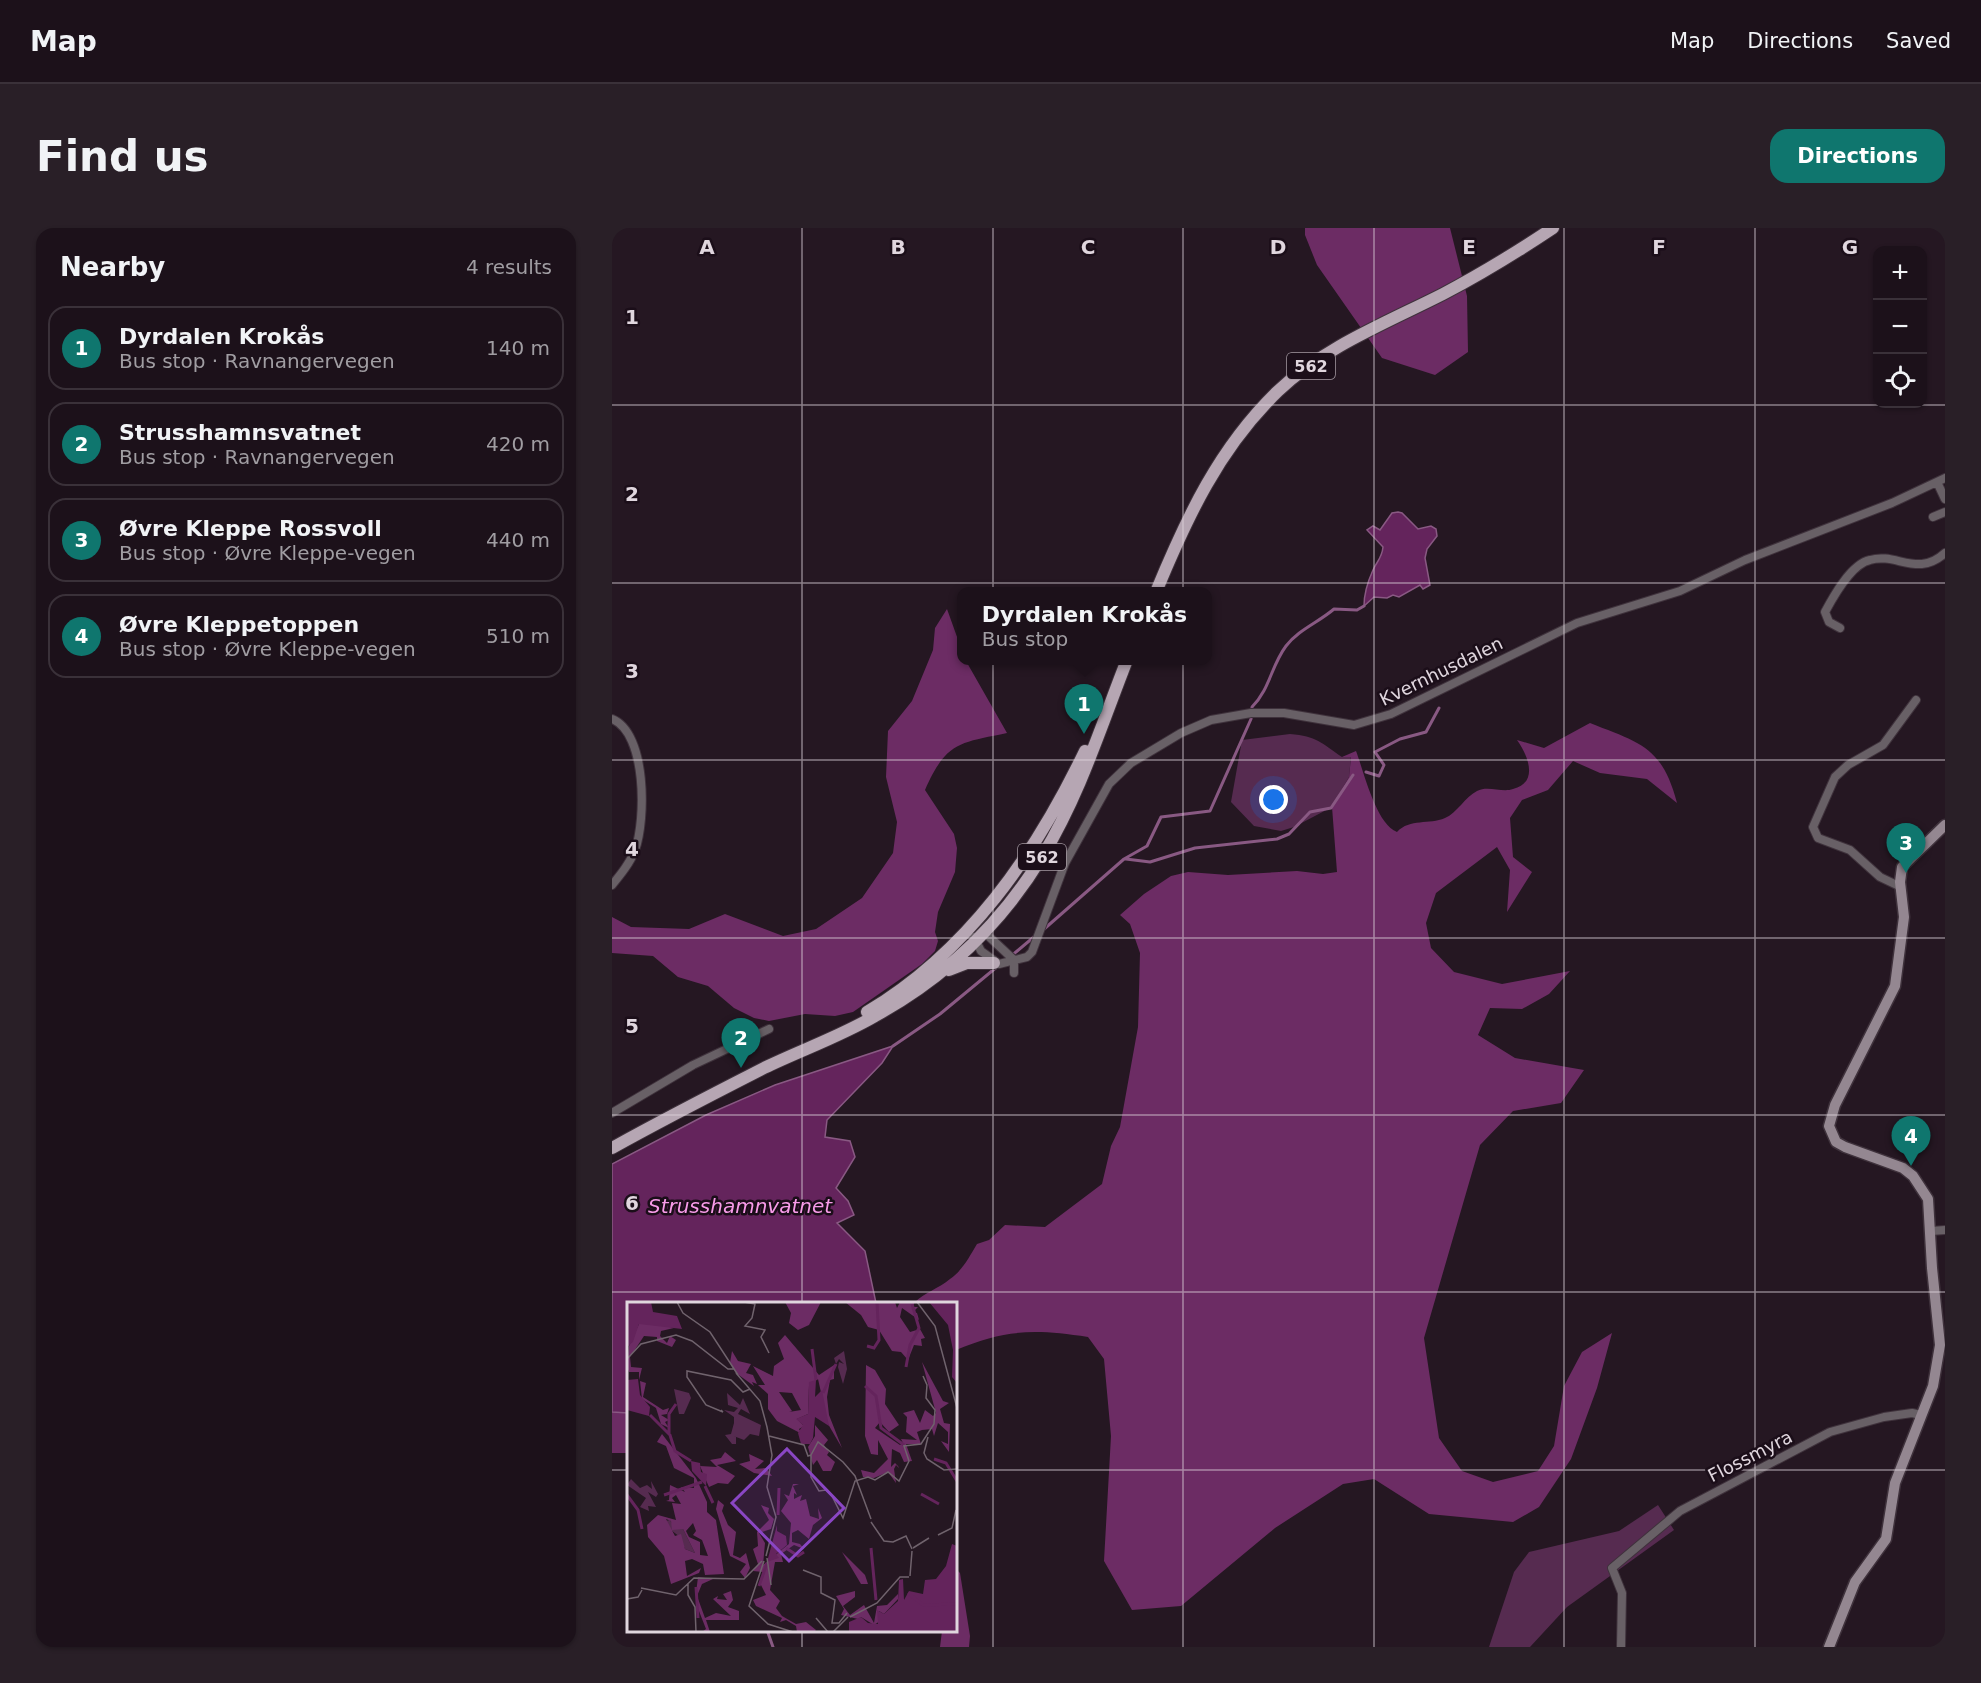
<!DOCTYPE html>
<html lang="en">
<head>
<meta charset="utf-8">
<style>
  body { margin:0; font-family:"DejaVu Sans",sans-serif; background:#291f27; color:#f1f3f6 }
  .controls { position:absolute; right:18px; top:18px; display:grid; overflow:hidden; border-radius:12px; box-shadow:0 2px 4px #0004 }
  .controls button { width:54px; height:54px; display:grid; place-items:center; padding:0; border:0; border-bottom:2px solid #3a3139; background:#1c111a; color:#f1f3f6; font:30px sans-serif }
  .you { position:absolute; left:662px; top:572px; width:21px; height:21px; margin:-15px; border:4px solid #fff; border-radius:50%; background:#1a73e8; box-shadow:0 0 0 9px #1a73e833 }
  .badge { display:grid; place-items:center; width:39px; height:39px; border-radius:50%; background:#0f766e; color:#fff; font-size:20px; font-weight:700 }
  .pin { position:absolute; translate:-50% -50px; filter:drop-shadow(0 2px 3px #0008) }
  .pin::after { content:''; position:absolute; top:32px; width:21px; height:18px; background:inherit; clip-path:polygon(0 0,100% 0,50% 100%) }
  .popup { position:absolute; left:345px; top:359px; width:255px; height:78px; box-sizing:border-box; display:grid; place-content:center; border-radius:12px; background:#1c111a; filter:drop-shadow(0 2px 4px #0005); font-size:20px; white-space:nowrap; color:#a09da2 }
  .popup b { font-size:22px; color:#f1f3f6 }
  .popup::after { content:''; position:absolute; left:50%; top:100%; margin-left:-12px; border:12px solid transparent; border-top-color:#1c111a }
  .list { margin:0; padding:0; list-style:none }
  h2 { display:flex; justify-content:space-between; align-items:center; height:78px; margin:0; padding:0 24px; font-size:26px }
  h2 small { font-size:20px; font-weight:400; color:#a09da2 }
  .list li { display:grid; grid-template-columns:39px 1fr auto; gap:18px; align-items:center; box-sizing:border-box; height:84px; margin:0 12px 12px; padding:0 12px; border:2px solid #3a3139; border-radius:18px }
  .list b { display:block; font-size:22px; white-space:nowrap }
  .list p { margin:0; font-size:20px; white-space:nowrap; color:#a09da2 }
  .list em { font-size:20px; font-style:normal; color:#a09da2 }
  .icon { flex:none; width:33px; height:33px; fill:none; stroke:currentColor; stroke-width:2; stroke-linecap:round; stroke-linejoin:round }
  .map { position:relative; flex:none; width:1333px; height:1419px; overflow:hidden; border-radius:18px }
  header { display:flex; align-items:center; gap:36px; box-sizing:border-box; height:84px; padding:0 30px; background:#1c111a; border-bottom:2px solid #3a3139 }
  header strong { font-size:28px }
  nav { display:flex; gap:33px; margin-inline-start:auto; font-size:21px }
  .intro { display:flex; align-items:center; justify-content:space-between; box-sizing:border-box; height:144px; padding:0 36px }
  h1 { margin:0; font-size:42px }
  .button { padding:15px 27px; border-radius:18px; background:#0f766e; color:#fff; font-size:21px; font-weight:700 }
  main { display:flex; gap:36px; padding:0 36px }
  aside { flex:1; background:#1c111a; border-radius:18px; box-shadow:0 2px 4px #0004 }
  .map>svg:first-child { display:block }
  .green { fill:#562b50 }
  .forest { fill:#6c2c64 }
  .water { fill:#64245c; stroke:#895983; stroke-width:1.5 }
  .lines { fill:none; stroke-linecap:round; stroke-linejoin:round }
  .stream { stroke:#895983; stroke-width:3 }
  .street-casing { stroke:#3f323c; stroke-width:10 }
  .secondary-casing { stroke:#3f323c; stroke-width:13 }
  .primary-casing { stroke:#3f323c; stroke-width:14 }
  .street { stroke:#686066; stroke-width:8 }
  .secondary { stroke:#948791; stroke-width:10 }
  .primary { stroke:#b6a6b3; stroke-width:12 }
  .grid { fill:none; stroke:#e0d6de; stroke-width:1.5; stroke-opacity:0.55 }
  .labels { text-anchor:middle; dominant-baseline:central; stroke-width:5; stroke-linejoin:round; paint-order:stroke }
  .shield { fill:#1b0e19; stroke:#a59aa3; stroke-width:1.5 }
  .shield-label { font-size:16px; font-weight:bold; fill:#e0d6de }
  .street-label { font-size:18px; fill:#e0d6de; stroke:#1b0e19 }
  .water-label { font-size:20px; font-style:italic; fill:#f89be9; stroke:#1b0e19 }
  .inset-river { fill:none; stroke:#64245c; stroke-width:3 }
  .inset-road { fill:none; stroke:#70636d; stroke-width:1.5 }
  .view { fill:#8a46c4; fill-opacity:0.15; stroke:#8a46c4; stroke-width:3 }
  .inset-edge { fill:none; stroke:#e0d6de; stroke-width:3 }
  .grid-label { font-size:20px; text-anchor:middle; font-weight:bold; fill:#e0d6de; stroke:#1b0e19; stroke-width:5; stroke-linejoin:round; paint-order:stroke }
</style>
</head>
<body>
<header>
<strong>Map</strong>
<nav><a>Map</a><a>Directions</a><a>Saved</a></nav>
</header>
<div class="intro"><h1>Find us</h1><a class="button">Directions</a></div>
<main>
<aside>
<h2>Nearby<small>4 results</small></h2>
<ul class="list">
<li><span class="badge">1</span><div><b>Dyrdalen Krokås</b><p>Bus stop · Ravnangervegen</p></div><em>140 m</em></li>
<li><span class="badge">2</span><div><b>Strusshamnsvatnet</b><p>Bus stop · Ravnangervegen</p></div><em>420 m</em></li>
<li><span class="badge">3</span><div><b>Øvre Kleppe Rossvoll</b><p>Bus stop · Øvre Kleppe-vegen</p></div><em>440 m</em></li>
<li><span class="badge">4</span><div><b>Øvre Kleppetoppen</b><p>Bus stop · Øvre Kleppe-vegen</p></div><em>510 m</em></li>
</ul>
</aside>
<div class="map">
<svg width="1333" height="1419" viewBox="0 0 1333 1419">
  <rect width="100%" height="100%" fill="#251722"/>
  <path class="green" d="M 678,506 C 705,508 709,515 730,529 L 739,528 L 737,549 L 720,579 L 682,599 L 669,603 L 642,598 L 619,574 L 630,512 Z
    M 1046,1277 L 1062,1302 L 955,1379 L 918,1419 L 877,1419 L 902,1344 L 917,1324 L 1007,1303 Z"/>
  <path class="forest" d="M 693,0 L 838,0 L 855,68 L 856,124 L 823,147 L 770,130 L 705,37 L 693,7 Z
    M 335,381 L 349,420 L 349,432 L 354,433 L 395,505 C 347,515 334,514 313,562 L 342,606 L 345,620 L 343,644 L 326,684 L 323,704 L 326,713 L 323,723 L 310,736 L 241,784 L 223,788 L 193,786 L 157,793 L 142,790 L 122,780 L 96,758 L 66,749 L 41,728 L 0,725 L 0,689 L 19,699 L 77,701 L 113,686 L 171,708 L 204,701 L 250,670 L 281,625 L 285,594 L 274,549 L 276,503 L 300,473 L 321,422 L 323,400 Z
    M 978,495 C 1028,515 1050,518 1065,575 L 1035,551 L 988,545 L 961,533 L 936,562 L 910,572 L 898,590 L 901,629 L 920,644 L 895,684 L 898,642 L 885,619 L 824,665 L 814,695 L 819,720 L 842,744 L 890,756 L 958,743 L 937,766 L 910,781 L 878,780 L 866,807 L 903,830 L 972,842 L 949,875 L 901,883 L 868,917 L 812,1110 L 827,1210 L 850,1243 L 881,1254 L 926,1243 L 942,1218 L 952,1158 L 970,1124 L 1000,1105 L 985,1160 L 959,1231 L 927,1279 L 901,1294 L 817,1286 L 762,1251 L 731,1256 L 663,1300 L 569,1378 L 520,1382 L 492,1333 L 499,1208 L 492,1131 L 476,1109 C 423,1101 394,1101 344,1122 L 344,1076 L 302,1075 C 313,1064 326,1061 338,1051 C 351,1042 357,1029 365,1016 L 377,1012 L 393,997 L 433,999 L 490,956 L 499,918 L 508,899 L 526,799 L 528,725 L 518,696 L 508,687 L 532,666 L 559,648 L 576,644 L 616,647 L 685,643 L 711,646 L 725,644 L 720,579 L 737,549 L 739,529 L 730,529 L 744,523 C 752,544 764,596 785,604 C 798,590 817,597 833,590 C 845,585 853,569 865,563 C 876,557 890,565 901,561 C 928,554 915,526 905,512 L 932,520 Z
    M 4,1183 L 16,1185 L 16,1225 L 0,1225 L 0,1184 Z
    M 344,1341 L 348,1345 L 358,1408 L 357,1419 L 328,1419 L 330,1403 L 344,1402 Z"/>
  <path class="water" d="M 786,284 L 790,285 L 806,301 L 819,298 L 824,301 L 825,308 L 815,321 L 813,330 L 818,357 L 811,361 L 808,357 L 787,369 L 781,367 L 775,370 L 762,369 L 752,378 C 752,366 756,353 761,342 C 765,333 770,330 771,319 L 755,302 L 761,298 L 768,302 L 780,285 Z
    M 281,818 L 270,835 L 215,892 L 213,909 L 238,913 L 243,929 L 224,960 L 236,973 L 242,987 L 225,995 L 253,1023 L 264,1075 L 16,1076 L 16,1185 L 0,1184 L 0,936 L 94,887 L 163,857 Z"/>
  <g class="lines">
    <path class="stream" d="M 754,544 L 767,548 L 772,537 L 763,524 L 788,511 L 814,504 L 827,480
      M 514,631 L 538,634 L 583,620 L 665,611 L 677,606 L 698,584 L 719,580 L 741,547
      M 431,702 L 512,631 L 535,618 L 549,589 L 598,583 L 639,491 L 640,479 C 658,461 659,438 674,418 C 686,402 707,394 722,381 L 745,382 L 752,378
      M 398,729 L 423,708
      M 281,818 L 328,786 L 386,738
      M 155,1402 L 161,1419"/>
    <g class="street-casing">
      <path id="street" d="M 1325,254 L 1333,271
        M 1321,289 L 1333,284
        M 1228,400 L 1217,394 L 1213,384 C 1221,369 1239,336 1258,332 C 1284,324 1306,350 1333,325
        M 0,491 C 35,505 34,592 23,622 C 18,635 9,646 0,657
        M 1289,659 L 1268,649 L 1238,622 L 1206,610 L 1201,599 L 1223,549 L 1236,537 L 1271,517 L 1304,472
        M 371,703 L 402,732
        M 362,709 L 369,723 L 387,736 L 415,729 L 420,724 L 453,635 L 497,556 L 519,535 L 569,505 L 599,492 L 639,485 L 672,485 L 742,497 L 779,486 L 965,395 L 1068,363 L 1133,332 L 1280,275 L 1333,250
        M 402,732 L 402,745
        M 0,885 L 81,837 L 157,801
        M 1319,1003 L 1333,1002
        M 1009,1419 L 1010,1365 L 1000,1340 L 1068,1283 L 1218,1204 L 1272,1189 L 1300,1185 L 1309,1187"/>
    </g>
    <g class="secondary-casing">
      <path id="secondary" d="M 1217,1419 L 1243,1354 L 1274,1311 L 1283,1255 L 1321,1158 L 1328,1117 L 1320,1040 L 1316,971 L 1301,948 L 1291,940 L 1233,919 L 1224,914 L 1217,898 L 1223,877 L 1283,758 L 1292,689 L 1288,654 L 1290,639 L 1333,597"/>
    </g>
    <g class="primary-casing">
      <path id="primary" d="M 544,364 C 575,289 607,220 666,163 C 712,119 776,94 831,66 C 869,46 905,24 941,0
        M 337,742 L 355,735 L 382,735
        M 255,784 C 356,724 423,627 473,523
        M 0,920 C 50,892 101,866 152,840 C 189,822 227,809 263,788 C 332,750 390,695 431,627 C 468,566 489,498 515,432"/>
    </g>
    <use href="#street" class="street"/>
    <use href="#secondary" class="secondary"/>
    <use href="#primary" class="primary"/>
  </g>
  <path class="grid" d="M 190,0 L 190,1076M 381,0 L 381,1419M 571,0 L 571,1419M 762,0 L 762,1419M 952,0 L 952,1419M 1143,0 L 1143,1419M 0,177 L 1333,177M 0,355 L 1333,355M 0,532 L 1333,532M 0,710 L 1333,710M 0,887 L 1333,887M 0,1064 L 1333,1064M 0,1242 L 16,1242M 344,1242 L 1333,1242M 190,1402 L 190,1419"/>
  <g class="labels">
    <g class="shield">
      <rect x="675" y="125" width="48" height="26" rx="4.5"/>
      <rect x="406" y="616" width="48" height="26" rx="4.5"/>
    </g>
    <g class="shield-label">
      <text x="699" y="138">562</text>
      <text x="430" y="629">562</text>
    </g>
    <g class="street-label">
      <text transform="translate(829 443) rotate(-26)">Kvernhusdalen</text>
      <text transform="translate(1138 1228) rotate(-27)">Flossmyra</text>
    </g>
    <g class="water-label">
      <text x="128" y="978">Strusshamnvatnet</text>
    </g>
  </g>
  <g transform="translate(15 1074)">
    <rect width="330" height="330" fill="#251722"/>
    <path d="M 217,49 L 220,67 L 216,82 L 211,65 L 212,60 L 217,62 L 212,57 L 209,62 L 207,56 ZM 47,87 L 62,91 L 64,96 L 57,112 L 52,112 ZM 100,91 L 113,103 L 116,96 L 123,112 L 114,107 L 111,112 L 134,123 L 132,134 L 123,132 L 117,138 L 104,133 L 109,135 L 109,142 L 105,142 L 98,133 L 104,132 L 107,121 L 107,115 L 97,108 L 107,110 L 111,106 L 101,103 ZM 4,177 L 13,186 L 20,183 L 25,187 L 24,179 L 31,192 L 29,195 L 21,190 L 29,205 L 21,204 L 22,209 L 13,205 L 19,196 L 0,183 ZM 43,218 L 48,226 L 56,227 L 68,251 L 58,247 L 53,235 L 40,225 L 38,219 Z" fill="#562b50"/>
    <path d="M 158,0 L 194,0 L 182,23 L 171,28 L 162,21 L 164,11 ZM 218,0 L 268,0 L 270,6 L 273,0 L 288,0 L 285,5 L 291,5 L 286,10 L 290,11 L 292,18 L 275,6 L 273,15 L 283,30 L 293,27 L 298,36 L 294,37 L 295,44 L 287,43 L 281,58 L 274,50 L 265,49 L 252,28 L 241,25 L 234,13 ZM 25,21 L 47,26 L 34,29 L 33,34 L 40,41 L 43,34 L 49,38 L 45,45 L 30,39 L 30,35 L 17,34 L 3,55 L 4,65 L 15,66 L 12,78 L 12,70 L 2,70 L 0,65 L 2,44 L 12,22 ZM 158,33 L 192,73 L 207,63 L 207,77 L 203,78 L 200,95 L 202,113 L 215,146 L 201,122 L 191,77 L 182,84 L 181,112 L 170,117 L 177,124 L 172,127 L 175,132 L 150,119 L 141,107 L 141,92 L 131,83 L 138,83 L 126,64 L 146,74 L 147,64 L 157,57 L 151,41 ZM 152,90 L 165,91 L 174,108 L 162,110 L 165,109 ZM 105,49 L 111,59 L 124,62 L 119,71 L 126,73 L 130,82 L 125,80 L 127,84 L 109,71 L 103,61 ZM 295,60 L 316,99 L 322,101 L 313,107 L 317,121 L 323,122 L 322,150 L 314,139 L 321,142 L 321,130 L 311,121 L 307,134 L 305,127 L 295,128 L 290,130 L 294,142 L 279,142 L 285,159 L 277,160 L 273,151 L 265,147 L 264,165 L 268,161 L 271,164 L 272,166 L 269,163 L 267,167 L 269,181 L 261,170 L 247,176 L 236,175 L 234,168 L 247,171 L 261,157 L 251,138 L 251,153 L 244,152 L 238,134 L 239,63 L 248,68 L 259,87 L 258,102 L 272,123 L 262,130 L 253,120 L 248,126 L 273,143 L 276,141 L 274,137 L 290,138 L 279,130 L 280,115 L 276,111 L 287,108 L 293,121 L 298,108 L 306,114 L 309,111 ZM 13,79 L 19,81 L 16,95 L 36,108 L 42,106 L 40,112 L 34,113 L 42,118 L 38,120 L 42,126 L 34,122 L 29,106 L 15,97 ZM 188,123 L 201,138 L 197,143 L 202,150 L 200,153 L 208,160 L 204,169 L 196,169 L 190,158 L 186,163 L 181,145 L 188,134 ZM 35,132 L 69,176 L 80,200 L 80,210 L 89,218 L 97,272 L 78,273 L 76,262 L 65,257 L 58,259 L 60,274 L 74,266 L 72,271 L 44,282 L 37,254 L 21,235 L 20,223 L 31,213 L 49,218 L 45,201 L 54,202 L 49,193 L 45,196 L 48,200 L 39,199 L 42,198 L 43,183 L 58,190 L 54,185 L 67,186 L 67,176 L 47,166 L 39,144 L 30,140 ZM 39,217 L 44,219 L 45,228 L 56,227 L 68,251 L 58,247 L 54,232 L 48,234 ZM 66,221 L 69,229 L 66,233 L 75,238 L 81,254 L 73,253 L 73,240 L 62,235 L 59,229 ZM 98,150 L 109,159 L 90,163 L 108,174 L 101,182 L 91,181 L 82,185 L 73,164 L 90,165 L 83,158 L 94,156 ZM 122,152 L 137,159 L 128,167 L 139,166 L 145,174 L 127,171 L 112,162 L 123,159 ZM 166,182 L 172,182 L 166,184 L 170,193 L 167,191 L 167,197 L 175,193 L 173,199 L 179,197 L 183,214 L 192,217 L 191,206 L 195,216 L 186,223 L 182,237 L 171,228 L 165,231 L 165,240 L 173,242 L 177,247 L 167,243 L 154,252 L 156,260 L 148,260 L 143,288 L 153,299 L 149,306 L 155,314 L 169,322 L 179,320 L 189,328 L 187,330 L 170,330 L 169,324 L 159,318 L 153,320 L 155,316 L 129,304 L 126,298 L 139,293 L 133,281 L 136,270 L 126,269 L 131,262 L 126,247 L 131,244 L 130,230 L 142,218 L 134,203 L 142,206 L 141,211 L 147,217 L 144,227 L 132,231 L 138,241 L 136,263 L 162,242 L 164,221 L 154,209 L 161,198 L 157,192 L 162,194 ZM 91,198 L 97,203 L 95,209 L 101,223 L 109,230 L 106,253 L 113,256 L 119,251 L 123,266 L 118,276 L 113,270 L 119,262 L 103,254 L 89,207 ZM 215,250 L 238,273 L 241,282 L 234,282 ZM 71,275 L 86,277 L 75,282 L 70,294 L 78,316 L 89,311 L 104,314 L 86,297 L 91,294 L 90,297 L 100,298 L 96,292 L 104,289 L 106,298 L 101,305 L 112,309 L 112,318 L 79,318 L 83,330 L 75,330 L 79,327 L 70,304 L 69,291 ZM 228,289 L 228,295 L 216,304 L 223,313 L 237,303 L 247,321 L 250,304 L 260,303 L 271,292 L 271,297 L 257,312 L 252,309 L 253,319 L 247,323 L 234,315 L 231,317 L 214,313 L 217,307 L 209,294 Z" fill="#6c2c64" fill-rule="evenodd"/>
    <path d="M 0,0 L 24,0 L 26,10 L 50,14 L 55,27 L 12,22 L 6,40 L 0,45 ZM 302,0 L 330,0 L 330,81 L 325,75 L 326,48 L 321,23 ZM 11,77 L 13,93 L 23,105 L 22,114 L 0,108 L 0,78 ZM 189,78 L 188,95 L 195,88 L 202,124 L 188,115 L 186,136 L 183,142 L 174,142 L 171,131 L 176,123 L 169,117 L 181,112 L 182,80 ZM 64,159 L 73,161 L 74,170 L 80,172 L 79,184 L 65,169 ZM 150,223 L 150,229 L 159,234 L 160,243 L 149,252 L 152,256 L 140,260 ZM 325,242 L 330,244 L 330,330 L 222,329 L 222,320 L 234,315 L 241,321 L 251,322 L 250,308 L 257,312 L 271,299 L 272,278 L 276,277 L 277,298 L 282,289 L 296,292 L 298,278 L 309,277 L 319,264 Z" fill="#64245c"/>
    <path class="inset-river" d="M 240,44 L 247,46 L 252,38 L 250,0M 185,47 L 189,78M 279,65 L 283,43 L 292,26 L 285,2M 238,84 L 249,94 L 254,126 L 277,143M 196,91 L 209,62M 23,113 L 43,133 L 48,149 L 64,159M 42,131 L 42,112 L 49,102M 307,157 L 319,161 L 330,179M 78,184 L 86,201M 294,192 L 312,202M 0,193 L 11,208 L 15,227M 37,193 L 75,180M 151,213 L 152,186M 159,246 L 171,254 L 177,250M 244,246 L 249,298M 132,284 L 140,261M 69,285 L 71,316M 281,291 L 296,303 L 330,302"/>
    <path class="inset-road" d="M 50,0 L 56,11 L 83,30 L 111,73M 117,0 L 128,2 L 125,16 L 118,24 L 138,28 L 134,35 L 142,51M 290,0 L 308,24 L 330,106M 0,57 L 14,42 L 49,33 L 65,39 L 101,67 L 107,67M 109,71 L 133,99 L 140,125M 94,108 L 96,110 L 79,103 L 60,75 L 60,69 L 104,78 L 116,90 L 123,87M 142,134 L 177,143 L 181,154 L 184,153M 301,135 L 297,151 L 300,157 L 317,168 L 330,167M 184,153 L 184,175 L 192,189 L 199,188 L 205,194 L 216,216 L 228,179 L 241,175 L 248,178 L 261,170 L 272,179 L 282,159 L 277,144 L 294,142 L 307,122 L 308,108 L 299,96 L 300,83 L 296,74M 184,153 L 191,140 L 216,160 L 228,174 L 244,217M 244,220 L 257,239 L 266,240 L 279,234 L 285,247M 311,233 L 325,226 L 329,208M 286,246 L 302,236M 139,254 L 149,215 L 140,185 L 145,153 L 140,125M 140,256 L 144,283M 137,259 L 122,304 L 141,322 L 166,330M 176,268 L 194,275 L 194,291 L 208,298 L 205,321 L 212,321 L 220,311M 283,274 L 285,249M 61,281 L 61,293 L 68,305 L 69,330M 14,286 L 49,293 L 67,276 L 117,277 L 135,259M 0,297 L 11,295 L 15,288M 223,315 L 250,301 L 273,275 L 282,275M 189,316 L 201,330M 206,330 L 221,315"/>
    <path class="view" d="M 160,147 L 217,206 L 162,259 L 105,201 Z"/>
    <rect width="330" height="330" class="inset-edge"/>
  </g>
  <g class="grid-label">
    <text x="95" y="26">A</text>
    <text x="286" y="26">B</text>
    <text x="476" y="26">C</text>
    <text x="666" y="26">D</text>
    <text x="857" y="26">E</text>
    <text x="1047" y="26">F</text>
    <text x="1238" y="26">G</text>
    <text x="20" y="96">1</text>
    <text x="20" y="273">2</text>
    <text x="20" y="450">3</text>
    <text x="20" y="628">4</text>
    <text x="20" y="805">5</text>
    <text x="20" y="982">6</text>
  </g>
</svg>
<div class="controls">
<button>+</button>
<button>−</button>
<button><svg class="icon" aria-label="locate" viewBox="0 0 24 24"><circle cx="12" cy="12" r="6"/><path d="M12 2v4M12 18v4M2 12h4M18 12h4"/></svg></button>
</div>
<div class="you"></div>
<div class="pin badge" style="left:472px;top:506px">1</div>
<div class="popup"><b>Dyrdalen Krokås</b>Bus stop</div>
<div class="pin badge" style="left:129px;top:840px">2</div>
<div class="pin badge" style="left:1294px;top:645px">3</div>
<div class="pin badge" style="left:1299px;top:938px">4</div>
</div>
</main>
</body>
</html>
